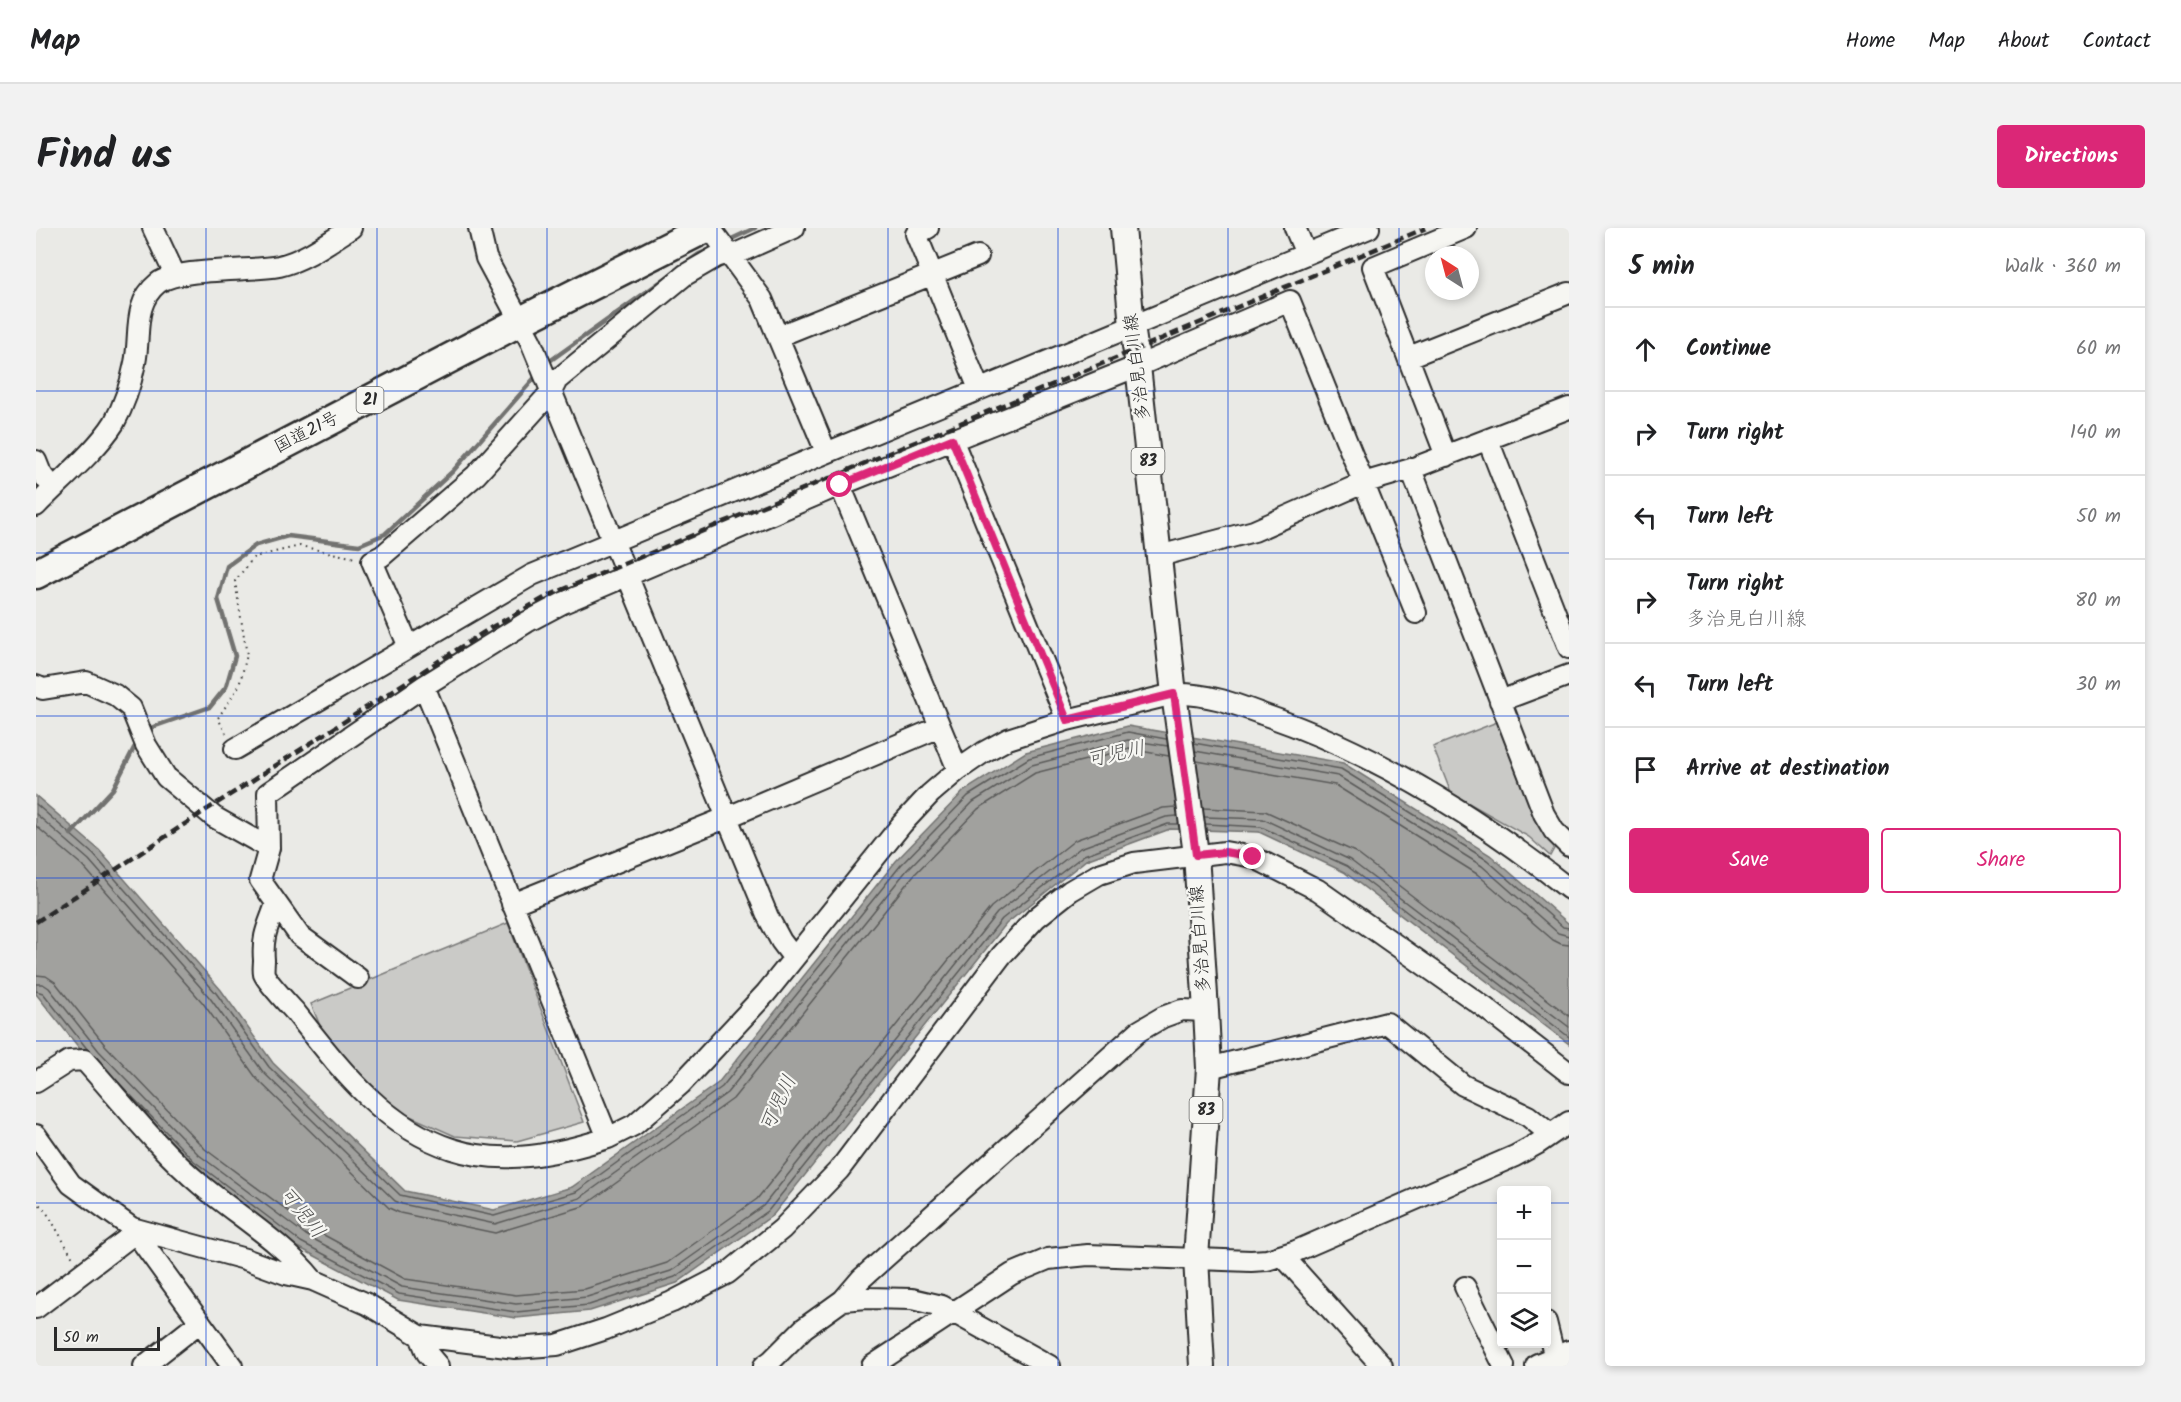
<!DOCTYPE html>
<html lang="en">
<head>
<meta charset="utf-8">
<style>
  body { margin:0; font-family:Kalam,"Klee One",sans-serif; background:#f2f2f2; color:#202124 }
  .controls { position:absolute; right:18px; bottom:18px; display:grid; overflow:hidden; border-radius:6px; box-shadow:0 3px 9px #0003 }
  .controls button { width:54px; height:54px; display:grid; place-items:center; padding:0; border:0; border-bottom:2px solid #e0e0e0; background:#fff; color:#202124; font:30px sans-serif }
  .compass { position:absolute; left:1389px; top:18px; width:54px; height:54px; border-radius:50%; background:#fff; box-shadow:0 3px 9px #0003; rotate:324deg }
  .scale { position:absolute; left:18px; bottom:15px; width:106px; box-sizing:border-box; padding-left:6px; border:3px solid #2b2b2b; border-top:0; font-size:16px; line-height:21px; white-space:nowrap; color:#2b2b2b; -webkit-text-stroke:4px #f6f6f2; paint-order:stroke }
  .stop { position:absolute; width:18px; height:18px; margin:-14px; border:4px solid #db2777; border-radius:50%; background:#fff }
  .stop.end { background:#db2777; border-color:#fff; box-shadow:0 2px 6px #0008 }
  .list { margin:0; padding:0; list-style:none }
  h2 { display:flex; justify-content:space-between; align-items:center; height:78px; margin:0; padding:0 24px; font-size:26px }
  h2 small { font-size:20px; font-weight:400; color:#757577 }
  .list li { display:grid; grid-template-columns:39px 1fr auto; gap:18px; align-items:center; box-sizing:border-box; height:84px; padding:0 24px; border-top:2px solid #e0e0e0 }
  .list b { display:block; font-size:22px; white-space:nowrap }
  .list p { margin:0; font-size:20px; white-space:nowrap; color:#757577 }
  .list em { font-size:20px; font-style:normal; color:#757577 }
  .actions { display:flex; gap:12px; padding:18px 24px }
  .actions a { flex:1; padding:14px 0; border:2px solid #db2777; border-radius:6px; text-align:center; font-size:21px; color:#db2777 }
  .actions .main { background:#db2777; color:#fff }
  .icon { flex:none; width:33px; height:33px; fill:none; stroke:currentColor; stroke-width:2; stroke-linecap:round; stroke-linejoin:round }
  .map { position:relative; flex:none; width:1533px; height:1138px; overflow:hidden; border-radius:6px }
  header { display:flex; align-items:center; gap:36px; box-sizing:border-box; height:84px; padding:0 30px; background:#fff; border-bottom:2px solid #e0e0e0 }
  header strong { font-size:28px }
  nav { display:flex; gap:33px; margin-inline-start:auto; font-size:21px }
  .intro { display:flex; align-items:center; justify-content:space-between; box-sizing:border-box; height:144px; padding:0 36px }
  h1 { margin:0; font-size:42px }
  .button { padding:15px 27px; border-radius:6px; background:#db2777; color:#fff; font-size:21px; font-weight:700 }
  main { display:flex; gap:36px; padding:0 36px }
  aside { flex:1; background:#fff; border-radius:6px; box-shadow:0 3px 9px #0003 }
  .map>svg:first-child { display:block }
  .green { fill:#cacac7; stroke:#7a7a79; stroke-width:1.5 }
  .water { fill:#a1a19e; stroke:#727270; stroke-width:1.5 }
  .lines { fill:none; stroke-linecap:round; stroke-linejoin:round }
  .shore { stroke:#5a5a59; stroke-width:1.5 }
  .stream { stroke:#727270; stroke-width:4.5 }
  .minor-casing { stroke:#2b2b2b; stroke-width:24 }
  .major-casing { stroke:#2b2b2b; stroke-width:28 }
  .highway-casing { stroke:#2b2b2b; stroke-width:33 }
  .path { stroke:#2b2b2b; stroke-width:2; stroke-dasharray:1.5 4.5; stroke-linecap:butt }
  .minor { stroke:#f6f6f2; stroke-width:20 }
  .major { stroke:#f6f6f2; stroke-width:24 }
  .highway { stroke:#f6f6f2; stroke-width:28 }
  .rail { stroke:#2b2b2b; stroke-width:4.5; stroke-dasharray:9 4.5; stroke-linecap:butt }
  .route { stroke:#db2777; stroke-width:8 }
  .grid { fill:none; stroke:#1d4ed8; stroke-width:1.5; stroke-opacity:0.55 }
  .labels { text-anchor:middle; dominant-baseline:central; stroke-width:4.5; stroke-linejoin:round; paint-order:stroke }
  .shield { fill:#f6f6f2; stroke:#686867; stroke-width:1.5 }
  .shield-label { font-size:16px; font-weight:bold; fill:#2b2b2b }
  .street-label { font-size:18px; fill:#2b2b2b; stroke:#f6f6f2 }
  .water-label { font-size:20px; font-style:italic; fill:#545453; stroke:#f6f6f2 }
</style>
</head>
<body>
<header>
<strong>Map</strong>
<nav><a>Home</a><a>Map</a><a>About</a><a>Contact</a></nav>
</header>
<div class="intro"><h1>Find us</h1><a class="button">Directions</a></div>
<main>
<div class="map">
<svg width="1533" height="1138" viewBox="0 0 1533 1138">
  <rect width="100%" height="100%" fill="#eaeae6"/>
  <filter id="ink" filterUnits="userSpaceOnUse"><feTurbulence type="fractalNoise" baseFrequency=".0167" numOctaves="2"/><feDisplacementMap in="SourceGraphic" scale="12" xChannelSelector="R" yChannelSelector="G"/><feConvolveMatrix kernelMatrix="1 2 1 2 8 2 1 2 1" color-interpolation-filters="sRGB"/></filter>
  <g filter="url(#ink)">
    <path class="green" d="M 1461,494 L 1497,586 L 1521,615 L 1514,628 L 1493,609 L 1415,565 L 1397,519 Z
      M 472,695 L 548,894 L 481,913 L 419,908 L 367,885 L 334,863 L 292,817 L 275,776 Z"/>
    <path class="water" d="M 1092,498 L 1307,535 L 1454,627 L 1533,696 L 1533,816 L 1308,644 L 1223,604 L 1134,601 L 1050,632 L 970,696 L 737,987 L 641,1055 L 554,1083 L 480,1090 L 362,1072 L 262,1019 L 154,938 L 52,831 L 0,766 L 0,568 L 63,622 L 185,762 L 237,835 L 369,963 L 458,982 L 536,959 L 682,855 L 860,633 L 928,563 L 990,524 Z"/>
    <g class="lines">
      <path class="shore" d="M 1158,515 L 1305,541 L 1451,632 L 1527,699 L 1533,700
        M 1159,523 L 1302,548 L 1446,638 L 1522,705 L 1533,708
        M 1161,533 L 1299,557 L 1441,646 L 1517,712 L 1525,716 L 1533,717
        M 0,576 L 58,627 L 180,765 L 233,839 L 364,967 L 458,988 L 540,964 L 686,859 L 865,637 L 932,568 L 993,530 L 1092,504 L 1130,511
        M 1167,580 L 1229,583 L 1319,624 L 1533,788
        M 0,586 L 53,632 L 174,770 L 227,844 L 359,973 L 366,976 L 459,996 L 544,970 L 691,865 L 871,642 L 937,574 L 996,537 L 1092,512 L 1132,518
        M 1169,589 L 1227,591 L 1314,632 L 1533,799
        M 1170,596 L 1225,599 L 1311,638 L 1533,809
        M 0,598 L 47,638 L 167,775 L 221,851 L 353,980 L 364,985 L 459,1005 L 548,978 L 697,871 L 877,648 L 942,581 L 999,545 L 1093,521 L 1133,528
        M 0,747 L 10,748 L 19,754 L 69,817 L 169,921 L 275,1000 L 369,1051 L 480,1067 L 549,1061 L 631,1035 L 721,971 L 955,679 L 1039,612 L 1127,580 L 1140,579
        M 0,756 L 7,756 L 13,760 L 63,823 L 163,927 L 270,1007 L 366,1059 L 480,1076 L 551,1069 L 635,1043 L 727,978 L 961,685 L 1044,620 L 1130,589 L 1141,588
        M 0,763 L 7,765 L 52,822
        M 81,853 L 158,933 L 265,1014 L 363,1066 L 480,1084 L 553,1077 L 639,1049 L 732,983 L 966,691 L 1048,627 L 1132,596 L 1142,596"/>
      <path class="stream" d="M 689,14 L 719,0
        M 647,37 L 663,26 L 682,18
        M 511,135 L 638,44
        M 111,504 L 114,500 L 174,479 L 190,459 L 199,428 L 182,371 L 191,338 L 220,317 L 252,308 L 323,317 L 349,306 L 417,243 L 502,146
        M 35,606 L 77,561 L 98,520 L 104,513"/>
      <g class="minor-casing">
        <path id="minor" d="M 117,0 L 139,47
          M 443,0 L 450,30 L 495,114 L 732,689 L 745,713 L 757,729
          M 674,0 L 726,71 L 790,224
          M 892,0 L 880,6 L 943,161
          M 1259,0 L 1270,26
          M 695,28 L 758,0
          M 743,108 L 942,28
          M 1373,129 L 1533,65
          M 916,211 L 1031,492
          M 1452,212 L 1533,420
          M 1410,228 L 1337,39 L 1430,0
          M 0,233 L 4,243 L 17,260
          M 1375,241 L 1508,586 L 1518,603 L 1533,618
          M 804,257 L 922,542
          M 0,278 C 23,254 61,222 78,195 C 88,177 95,155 99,135 C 105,107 96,76 122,55 C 144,39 213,44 243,38 C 269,32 293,14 315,0
          M 1123,328 L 1218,303 L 1327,255 L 1375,241 L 1533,180
          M 373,419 L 336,333 L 346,328 L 440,247 L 515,164 L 521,152 L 649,47 L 680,29 L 693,25
          M 0,458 L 7,461 L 50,454 L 79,467 L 95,480 L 110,517 L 130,549 L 178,589 L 233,620 L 224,652 L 263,707 L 322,750
          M 388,458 L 572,910 L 598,897 L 645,856 L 730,765 L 866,596 L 894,566 L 922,542 L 948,524 L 972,511 L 1031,492 L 1138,466 C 1170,465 1197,475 1226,486 C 1338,524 1441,588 1533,661
          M 1464,473 L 1533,447
          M 199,521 L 496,347 L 1333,0
          M 233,620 L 232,565 L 388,458 L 491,394 L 527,375 L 804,257 L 1102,138 L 1254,73 L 1380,385
          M 240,676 C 232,699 226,707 228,732 C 228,736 227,742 228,746 C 231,754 253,777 260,785 C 303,839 347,899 416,921 C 468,938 521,926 572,910
          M 476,676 L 692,589 L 904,499
          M 1173,840 L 1351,795 L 1427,857 L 1492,888 L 1514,906
          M 0,854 L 33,833 L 48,832 C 86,874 121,920 165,957 C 202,988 246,1014 277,1052
          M 0,907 L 35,956 L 96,1000 L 196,1138
          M 96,1000 L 209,1031 L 250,1046 L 277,1052 L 331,1076 L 384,1108 L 391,1125 L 402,1138
          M 1247,1028 L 1346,1138
          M 1429,1059 L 1468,1138
          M 807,1072 L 831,1070 L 876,1071 L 906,1078 L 1014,1138
          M 0,1080 L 91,1011 L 96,1000
          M 1510,1094 L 1519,1131
          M 384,1108 L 479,1120 L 521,1117 L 570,1101 L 636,1074 L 692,1045 L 746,1001 L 803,942 L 965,728 L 1000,690 L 1034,663 L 1063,646 L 1098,635 L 1189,624 L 1217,629 L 1282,662 L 1448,779 L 1533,845
          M 108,1138 L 164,1094
          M 728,1138 L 735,1133 L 768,1100 L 807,1072 L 825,1051 L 1103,803 L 1127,789 L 1146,782 L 1170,783
          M 836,1138 L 976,1046 L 1012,1031 L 1052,1027 L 1215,1033 L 1231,1032 L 1260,1023 L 1479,928 L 1501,916 L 1533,894"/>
      </g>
      <g class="major-casing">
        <path id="major" d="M 1087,0 L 1096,98 L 1102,138 L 1138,466 L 1160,626 L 1170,783 L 1173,840 L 1160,1030 L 1166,1138
          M 1502,1138 L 1533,1125"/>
      </g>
      <g class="highway-casing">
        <path id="highway" d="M 0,346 L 485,93 L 670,0"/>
      </g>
      <path class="path" d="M 190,506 L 182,490 L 203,458 L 211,427 L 199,353 L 218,329 L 264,318 L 319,330
        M 0,972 L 13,988 L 37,1030"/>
      <use href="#minor" class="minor"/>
      <use href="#major" class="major"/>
      <use href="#highway" class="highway"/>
      <path class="rail" d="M 0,694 L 164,586 L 456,399 L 514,367 L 1390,0"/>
    </g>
  </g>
  <g class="lines" filter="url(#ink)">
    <path class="route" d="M 804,257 L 916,211 L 1031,492 L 1138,466 L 1160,627 L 1189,624 L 1217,629"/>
  </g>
  <path class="grid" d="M 170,0 L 170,1138M 341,0 L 341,1138M 511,0 L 511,1138M 681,0 L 681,1138M 852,0 L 852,1138M 1022,0 L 1022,1138M 1192,0 L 1192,1138M 1363,0 L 1363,1138M 0,163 L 1533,163M 0,325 L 1533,325M 0,488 L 1533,488M 0,650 L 1533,650M 0,813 L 1533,813M 0,975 L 1466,975M 1510,975 L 1533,975"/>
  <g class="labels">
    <g class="shield">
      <rect x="320.5" y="159" width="27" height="26" rx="4.5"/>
      <rect x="1095.5" y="220" width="33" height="26" rx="4.5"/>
      <rect x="1153.5" y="869" width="33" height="26" rx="4.5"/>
    </g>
    <g class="shield-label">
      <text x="334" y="172">21</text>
      <text x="1112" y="233">83</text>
      <text x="1170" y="882">83</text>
    </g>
    <g class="street-label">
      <text transform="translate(1102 139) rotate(-97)">多治見白川線</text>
      <text transform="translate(271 205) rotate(-27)">国道21号</text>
      <text transform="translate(1165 711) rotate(-94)">多治見白川線</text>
    </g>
    <g class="water-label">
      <text transform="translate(1080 527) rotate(-12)">可児川</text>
      <text transform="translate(743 876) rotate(-65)">可児川</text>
      <text transform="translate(265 985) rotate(51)">可児川</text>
    </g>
  </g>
</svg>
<div class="controls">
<button>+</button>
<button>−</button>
<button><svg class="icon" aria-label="layers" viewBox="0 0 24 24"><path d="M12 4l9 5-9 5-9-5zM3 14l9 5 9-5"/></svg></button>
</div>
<svg class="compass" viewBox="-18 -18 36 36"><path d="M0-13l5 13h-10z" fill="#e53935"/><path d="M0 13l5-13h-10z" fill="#757577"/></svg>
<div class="scale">50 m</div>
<div class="stop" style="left:804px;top:257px"></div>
<div class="stop end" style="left:1217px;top:629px"></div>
</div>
<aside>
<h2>5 min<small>Walk · 360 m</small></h2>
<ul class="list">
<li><svg class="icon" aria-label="ahead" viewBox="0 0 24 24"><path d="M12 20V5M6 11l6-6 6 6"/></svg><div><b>Continue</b></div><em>60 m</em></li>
<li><svg class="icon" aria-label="right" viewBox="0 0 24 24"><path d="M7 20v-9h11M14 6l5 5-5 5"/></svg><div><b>Turn right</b></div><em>140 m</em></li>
<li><svg class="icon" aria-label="left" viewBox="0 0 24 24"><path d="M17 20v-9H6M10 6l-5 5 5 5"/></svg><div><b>Turn left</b></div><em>50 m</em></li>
<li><svg class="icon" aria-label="right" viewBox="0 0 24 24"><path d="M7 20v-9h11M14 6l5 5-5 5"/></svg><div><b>Turn right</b><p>多治見白川線</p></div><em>80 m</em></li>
<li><svg class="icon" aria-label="left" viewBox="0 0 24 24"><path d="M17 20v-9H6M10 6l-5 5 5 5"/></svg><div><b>Turn left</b></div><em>30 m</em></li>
<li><svg class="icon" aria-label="arrive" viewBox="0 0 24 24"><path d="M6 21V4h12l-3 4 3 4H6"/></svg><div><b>Arrive at destination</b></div></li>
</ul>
<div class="actions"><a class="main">Save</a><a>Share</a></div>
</aside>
</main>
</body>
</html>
